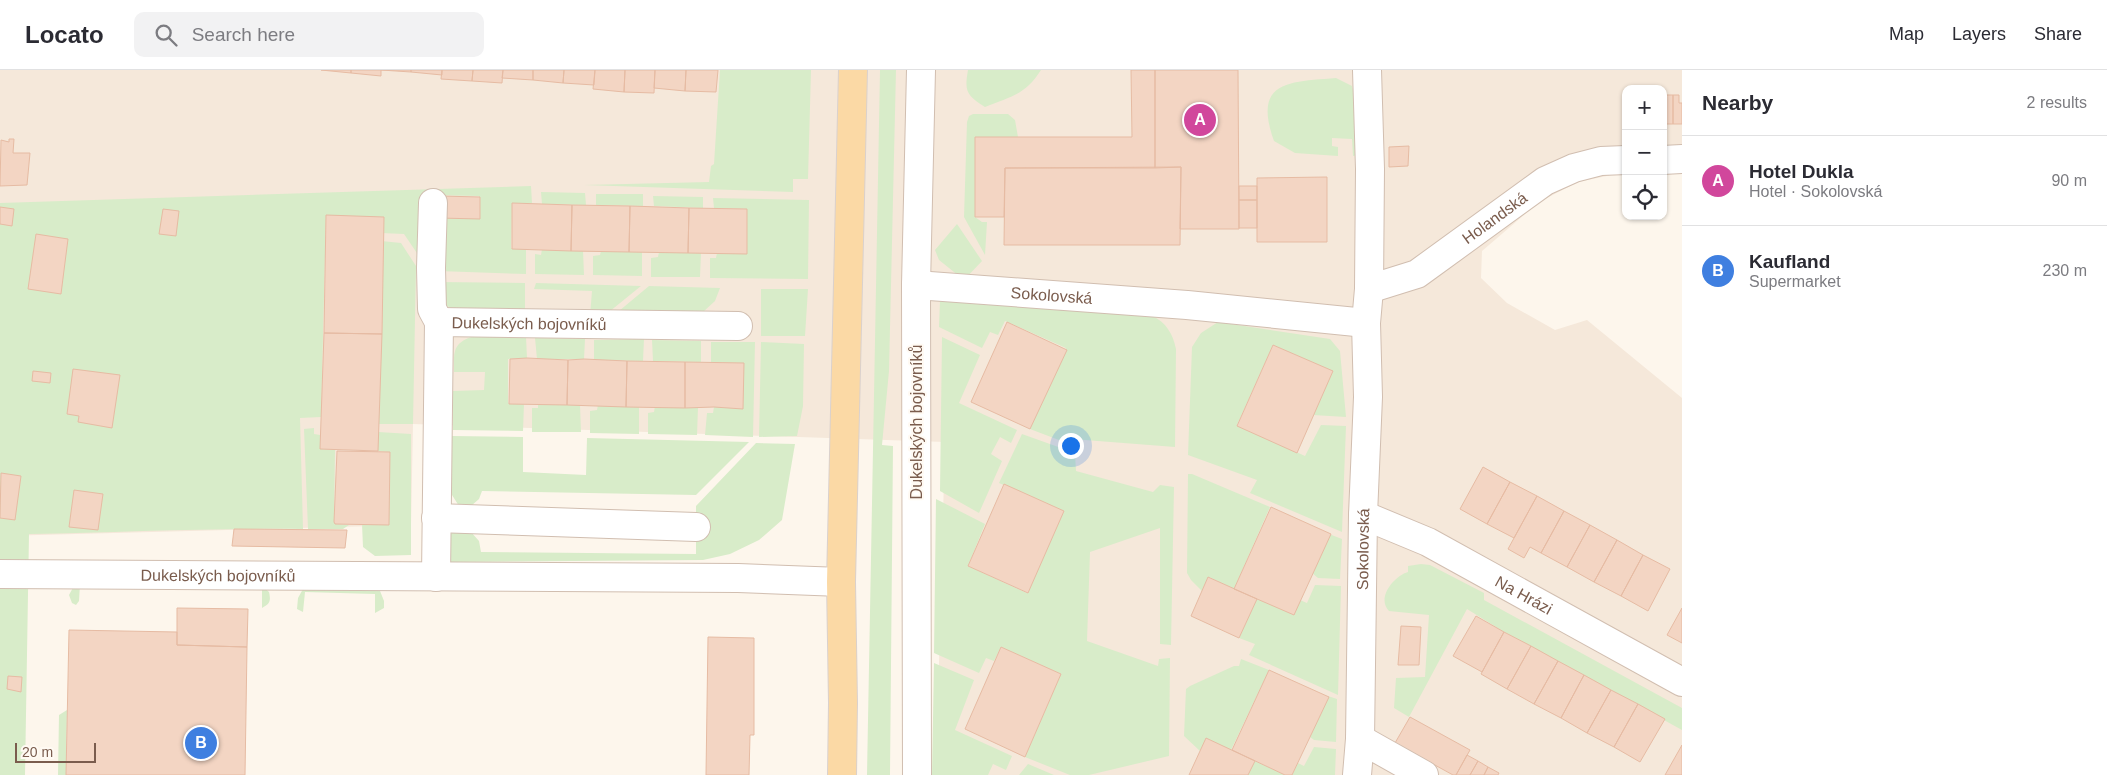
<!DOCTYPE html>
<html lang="en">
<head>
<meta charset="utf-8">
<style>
  body { margin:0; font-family:Helvetica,sans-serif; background:#f2f2f3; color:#2b2b33 }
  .controls { position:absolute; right:15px; top:15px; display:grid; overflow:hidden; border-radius:10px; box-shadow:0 1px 4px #0004 }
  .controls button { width:45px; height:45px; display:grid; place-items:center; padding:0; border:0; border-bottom:1px solid #e1e1e2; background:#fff; color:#2b2b33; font:25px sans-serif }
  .scale { position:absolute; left:15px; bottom:12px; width:81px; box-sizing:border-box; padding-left:5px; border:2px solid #7a5c4d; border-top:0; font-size:14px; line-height:18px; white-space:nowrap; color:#7a5c4d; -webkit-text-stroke:4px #fffaf3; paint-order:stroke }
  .you { position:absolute; left:1070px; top:375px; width:18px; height:18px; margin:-12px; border:4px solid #fff; border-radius:50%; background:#1a73e8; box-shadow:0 0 0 8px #1a73e833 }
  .badge { display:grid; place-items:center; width:32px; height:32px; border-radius:50%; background:#e76f51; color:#fff; font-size:16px; font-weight:700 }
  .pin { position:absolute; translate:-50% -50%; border:2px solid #fff; box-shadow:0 1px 5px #0006 }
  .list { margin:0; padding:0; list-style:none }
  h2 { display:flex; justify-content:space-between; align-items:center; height:65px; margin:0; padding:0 20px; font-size:21px }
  h2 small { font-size:16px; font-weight:400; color:#7c7c81 }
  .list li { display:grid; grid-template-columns:32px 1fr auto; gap:15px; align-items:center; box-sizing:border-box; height:90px; padding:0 20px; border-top:1px solid #e1e1e2 }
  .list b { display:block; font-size:19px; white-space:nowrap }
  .list p { margin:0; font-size:16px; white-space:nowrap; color:#7c7c81 }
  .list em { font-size:16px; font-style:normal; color:#7c7c81 }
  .icon { flex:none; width:28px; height:28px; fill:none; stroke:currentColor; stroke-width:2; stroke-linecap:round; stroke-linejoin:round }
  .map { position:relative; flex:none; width:1682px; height:705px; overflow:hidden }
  header { display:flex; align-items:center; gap:30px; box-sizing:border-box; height:70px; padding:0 25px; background:#fff; border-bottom:1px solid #e1e1e2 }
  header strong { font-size:24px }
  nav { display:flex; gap:28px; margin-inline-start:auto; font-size:18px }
  .search { width:350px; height:45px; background:#f2f2f3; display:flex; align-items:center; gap:12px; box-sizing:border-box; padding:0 18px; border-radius:10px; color:#7c7c81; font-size:19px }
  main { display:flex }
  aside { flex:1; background:#fff }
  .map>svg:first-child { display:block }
  .residential { fill:#f5e8da }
  .green { fill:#d8ecc9 }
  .building { fill:#f3d5c3; stroke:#e6bba3 }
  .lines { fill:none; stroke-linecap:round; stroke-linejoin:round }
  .minor-casing { stroke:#d1beb0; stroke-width:30 }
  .primary-casing { stroke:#dad1cd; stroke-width:30 }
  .minor { stroke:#fff; stroke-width:28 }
  .primary { stroke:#fbd9a5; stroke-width:28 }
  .labels { text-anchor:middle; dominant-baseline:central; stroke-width:4; stroke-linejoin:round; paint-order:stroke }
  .street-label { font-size:16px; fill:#7a5c4d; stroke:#fffaf3 }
</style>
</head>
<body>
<header>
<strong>Locato</strong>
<div class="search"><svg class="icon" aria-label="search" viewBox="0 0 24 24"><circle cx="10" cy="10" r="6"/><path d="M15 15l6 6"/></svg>Search here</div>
<nav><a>Map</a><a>Layers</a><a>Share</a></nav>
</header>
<main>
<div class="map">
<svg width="1682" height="705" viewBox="0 0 1682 705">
  <rect width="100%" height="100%" fill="#fdf6ec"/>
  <path class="residential" d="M 0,0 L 1682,0 L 1682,80 L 1663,80 L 1663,19 L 1626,19 L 1626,102 L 1578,112 L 1539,132 L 1482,181 L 1481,208 L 1507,233 L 1555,260 L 1587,250 L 1682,328 L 1682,705 L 936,705 L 945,372 L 413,354 L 411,455 L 0,466 Z"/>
  <path class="green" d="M 720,0 L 811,0 L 808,109 L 793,109 L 793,122 L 584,115 L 709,112 L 711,96 L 714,94 Z
    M 880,0 L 896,0 L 889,301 L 882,375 L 893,376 L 890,705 L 867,705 Z
    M 968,0 L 1041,0 C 1025,25 1012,26 985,37 C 967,25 964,22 968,0 Z
    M 1336,8 L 1352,16 L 1355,28 L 1358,85 L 1353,86 L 1352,69 L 1332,68 L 1332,76 L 1338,77 L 1338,86 L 1295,83 L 1274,71 C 1252,10 1290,12 1336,8 Z
    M 973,44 L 1008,44 L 1015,50 L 1018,67 L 975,67 L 975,147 L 982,152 L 987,152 L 985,185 L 964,147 L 967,52 L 969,46 Z
    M 531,116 L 532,133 L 512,133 L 511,178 L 526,179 L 526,204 L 438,201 L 438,147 L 479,146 L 479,126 L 425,125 L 423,192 L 404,164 L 381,163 L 326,145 L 321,347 L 300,348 L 303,459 C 214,458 120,462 29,464 L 25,705 L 0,705 L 0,133 Z
    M 541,122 L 585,123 L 586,135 L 542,134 Z
    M 596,124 L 643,124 L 643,136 L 596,135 Z
    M 653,126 L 703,127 L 703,138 L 654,136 Z
    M 713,128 L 809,130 L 808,209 L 710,208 L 710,188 L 716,188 L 717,183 L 744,183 L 747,139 L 714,138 Z
    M 957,154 L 982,191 L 964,210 L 939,190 L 935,180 Z
    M 381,171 L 401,173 L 416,196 L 413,354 L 378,354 Z
    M 542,179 L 583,180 L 584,205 L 535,204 L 535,184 L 541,185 Z
    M 601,181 L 642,182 L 642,206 L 593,205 L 593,186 L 600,185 Z
    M 659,182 L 701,183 L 700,207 L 651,207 L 651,188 L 658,187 Z
    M 437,212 L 525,213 L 525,245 L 455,240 L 445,235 Z
    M 536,213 L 641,216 L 604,246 L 590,246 L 592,221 L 534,219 Z
    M 649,216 L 720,218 L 715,231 L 703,242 L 613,246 Z
    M 761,219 L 808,219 L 805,266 L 761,266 Z
    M 947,229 L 1152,246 C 1166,252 1173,264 1176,279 L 1175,377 L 1072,369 L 1072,375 L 1030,359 L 1066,278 L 1005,251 L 998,265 L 990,262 L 982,278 L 939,257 L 940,231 Z
    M 1218,252 L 1330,269 L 1340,281 L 1346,347 L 1313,345 L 1332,301 L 1273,275 L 1237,355 L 1305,386 L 1321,355 L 1346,356 L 1342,462 L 1250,423 L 1257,410 L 1188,385 L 1192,277 L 1201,263 Z
    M 474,266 L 526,267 L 527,288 L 508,289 L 508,332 L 509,334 L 524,334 L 523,361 L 453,360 L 453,321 L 484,320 L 485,302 L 454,302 C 454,282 452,273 474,266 Z
    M 942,267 L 980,285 L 959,333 L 1017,360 L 1011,373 L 1000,367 L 991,384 L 1002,391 L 979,443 L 940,421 Z
    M 535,268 L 585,269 L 584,289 L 537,289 Z
    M 644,269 L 643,291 L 594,290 L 594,270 Z
    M 652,270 L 701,271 L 701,292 L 653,291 Z
    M 711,272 L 755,272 L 753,367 L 705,365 L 707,343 L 713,343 L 714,337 L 743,294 L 711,292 Z
    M 761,272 L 804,274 L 803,336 L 797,366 L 759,367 Z
    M 538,334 L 580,335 L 581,362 L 532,362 L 532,338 L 538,338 Z
    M 598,335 L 639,336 L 639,364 L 590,363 L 590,341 L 597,340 Z
    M 655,336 L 698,338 L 697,365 L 648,364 L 648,343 L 654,342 Z
    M 314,358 L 314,364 L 320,365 L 320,379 L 335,380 L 334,452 L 336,454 L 349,455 L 343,459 L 308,459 L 304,359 Z
    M 378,362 L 411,364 L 411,485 L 375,486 L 363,477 L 362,454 L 389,382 L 378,381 Z
    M 1022,364 L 1075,383 L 1076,401 L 1153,422 L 1160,415 L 1174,417 L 1171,575 L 1160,574 L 1160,458 L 1090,482 L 1087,571 L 1158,596 L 1159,589 L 1170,588 L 1169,686 L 1089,705 L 1070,705 L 1025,687 L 1061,604 L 1001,577 L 994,591 L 986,588 L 979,603 L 934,583 L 936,429 L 985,454 L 968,496 L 1027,523 L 1064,441 L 999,413 Z
    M 452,366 L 523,367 L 523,402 L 586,405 L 587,368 L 749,372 L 696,425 L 482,421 L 479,429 L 471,436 L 459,436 L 452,425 Z
    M 756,373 L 795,374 L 782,450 L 759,470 L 730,484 L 703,490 L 449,492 L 444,469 L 455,461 L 471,462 L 479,471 L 481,482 L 696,484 L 696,436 Z
    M 1188,404 L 1192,404 L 1270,437 L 1234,519 L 1209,507 L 1202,521 L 1191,510 L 1187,503 Z
    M 1329,464 L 1342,469 L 1340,509 L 1318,508 L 1312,503 Z
    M 1421,494 L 1430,495 L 1484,523 L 1484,530 L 1682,638 L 1682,660 L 1504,562 L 1467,539 L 1409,647 L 1394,638 L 1396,608 L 1425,607 L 1429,545 L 1389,541 C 1376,528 1394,506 1408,502 L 1408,496 Z
    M 90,506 L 258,512 L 269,522 C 271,531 270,534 262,538 L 262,517 L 193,515 L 191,519 L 182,519 L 181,516 L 80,514 L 79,531 L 76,535 L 72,533 L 69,525 L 75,514 Z
    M 1315,515 L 1341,516 L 1338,625 L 1249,585 L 1255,574 L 1239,568 L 1257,529 L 1300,530 L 1307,533 Z
    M 370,516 L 380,521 L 384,531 L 384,538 L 375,543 L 375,524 L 305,522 L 303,542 L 297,539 L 298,528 L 303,519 Z
    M 1241,589 L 1269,600 L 1231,680 L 1206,669 L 1200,681 L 1184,666 L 1186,619 L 1190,616 L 1234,596 L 1239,596 Z
    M 934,593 L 974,610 L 955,660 L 1012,686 L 1006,700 L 993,694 L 988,705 L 932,705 Z
    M 1328,626 L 1337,629 L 1336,672 L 1314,670 L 1310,667 Z
    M 67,640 L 66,705 L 58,705 L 59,645 Z
    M 1314,677 L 1336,679 L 1335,705 L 1292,705 L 1298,693 L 1304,696 Z
    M 1253,691 L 1255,691 L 1285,705 L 1246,705 Z
    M 1028,694 L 1054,705 L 1019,705 Z"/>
  <path class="building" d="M 321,0 L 351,0 L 351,3 Z
    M 351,0 L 381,0 L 381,6 L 351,3 Z
    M 381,0 L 411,0 L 411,2 Z
    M 411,0 L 442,0 L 442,5 L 411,2 Z
    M 442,0 L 473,0 L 472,11 L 441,9 Z
    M 473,0 L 503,0 L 502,13 L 472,11 Z
    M 503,0 L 533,0 L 533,10 L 502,8 Z
    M 533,0 L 564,0 L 563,13 L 533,10 Z
    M 564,0 L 595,0 L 594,15 L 563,13 Z
    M 595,0 L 625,0 L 624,22 L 593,19 Z
    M 625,0 L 655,0 L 654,23 L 624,22 Z
    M 655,0 L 686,0 L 685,21 L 654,18 Z
    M 686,0 L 718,0 L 716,22 L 685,21 Z
    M 1131,0 L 1155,0 L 1155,98 L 1005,98 L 1004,147 L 975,147 L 975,67 L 1132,67 Z
    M 1155,0 L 1238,0 L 1239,159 L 1180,159 L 1181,97 L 1155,98 Z
    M 1663,25 L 1673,25 L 1673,54 L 1663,54 Z
    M 1673,25 L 1679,25 L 1679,33 L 1682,33 L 1682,54 L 1673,54 Z
    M 9,69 L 14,69 L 13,83 L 30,83 L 27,115 L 0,116 L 1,70 L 9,72 Z
    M 1409,76 L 1408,96 L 1389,97 L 1389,77 Z
    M 1181,97 L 1180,175 L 1004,175 L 1005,98 Z
    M 1327,107 L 1327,172 L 1257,172 L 1257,108 Z
    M 1239,116 L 1257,116 L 1257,130 L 1239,130 Z
    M 440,126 L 480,127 L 480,149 L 439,148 Z
    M 1239,130 L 1257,130 L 1257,158 L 1239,158 Z
    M 512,133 L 572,135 L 571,181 L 512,179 Z
    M 572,135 L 630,136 L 629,182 L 571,181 Z
    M 630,136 L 689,138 L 688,183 L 629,182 Z
    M 0,137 L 14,139 L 12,156 L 0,154 Z
    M 689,138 L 747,139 L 747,184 L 688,183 Z
    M 163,139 L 179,141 L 176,166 L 159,164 Z
    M 326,145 L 384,147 L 382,264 L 324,263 Z
    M 36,164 L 68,169 L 61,224 L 28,219 Z
    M 1007,252 L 1067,280 L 1030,359 L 971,332 Z
    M 324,263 L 382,264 L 378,381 L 320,379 Z
    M 1273,275 L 1333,301 L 1297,383 L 1237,356 Z
    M 527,288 L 568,290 L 567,335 L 509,334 L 510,289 Z
    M 584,289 L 627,291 L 626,337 L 567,335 L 568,290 Z
    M 627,291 L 685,292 L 685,338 L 626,337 Z
    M 685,292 L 744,293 L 743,339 L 714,337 L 685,338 Z
    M 73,299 L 120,305 L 112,358 L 78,352 L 79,346 L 67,344 Z
    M 33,301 L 51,303 L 50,313 L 32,311 Z
    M 337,381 L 390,382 L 389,455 L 335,454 L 334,452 Z
    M 1483,397 L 1510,412 L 1487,454 L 1460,439 Z
    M 1,403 L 21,406 L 15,450 L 0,448 Z
    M 1510,412 L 1537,426 L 1514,468 L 1487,454 Z
    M 1004,414 L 1064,441 L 1028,523 L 968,496 Z
    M 74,420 L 103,424 L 98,460 L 69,457 Z
    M 1537,426 L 1564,441 L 1541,483 L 1530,477 L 1524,488 L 1508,479 Z
    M 1271,437 L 1331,464 L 1294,545 L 1234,519 Z
    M 1564,441 L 1590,455 L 1567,497 L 1541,483 Z
    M 1590,455 L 1617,470 L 1594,512 L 1567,497 Z
    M 234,459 L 347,460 L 345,478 L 232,476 Z
    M 1617,470 L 1643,485 L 1621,526 L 1594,512 Z
    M 1643,485 L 1670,499 L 1648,541 L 1621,526 Z
    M 1208,507 L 1257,529 L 1239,568 L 1191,546 Z
    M 177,538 L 248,539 L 247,577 L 177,575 Z
    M 1682,538 L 1682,573 L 1667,565 Z
    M 1476,546 L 1504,562 L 1482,602 L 1453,586 Z
    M 1401,556 L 1421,557 L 1419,595 L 1398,595 Z
    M 69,560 L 177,562 L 177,575 L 247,577 L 245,705 L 66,705 Z
    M 1504,562 L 1531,576 L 1507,619 L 1481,604 Z
    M 708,567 L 754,568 L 754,665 L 750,665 L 749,705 L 706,705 Z
    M 1531,576 L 1558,591 L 1534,634 L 1507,619 Z
    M 1001,577 L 1061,604 L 1025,687 L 965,659 Z
    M 1558,591 L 1584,605 L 1561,648 L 1534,634 Z
    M 1269,600 L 1329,627 L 1292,705 L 1285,705 L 1232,680 Z
    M 1584,605 L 1611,620 L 1587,663 L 1561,648 Z
    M 8,606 L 22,607 L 21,622 L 7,619 Z
    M 1611,620 L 1638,634 L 1614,677 L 1587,663 Z
    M 1638,634 L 1665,649 L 1640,692 L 1614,677 Z
    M 1410,647 L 1470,680 L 1456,705 L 1453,705 L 1395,673 Z
    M 1206,668 L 1255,691 L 1248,705 L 1189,705 Z
    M 1682,675 L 1682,705 L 1665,705 Z
    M 1467,685 L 1478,691 L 1470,705 L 1456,705 Z
    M 1478,691 L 1488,697 L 1484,705 L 1470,705 Z
    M 1488,697 L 1499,703 L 1498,705 L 1484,705 Z"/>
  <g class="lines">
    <g class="minor-casing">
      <g id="minor">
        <path d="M 1663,90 L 1682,89"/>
        <path d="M 433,133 L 431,198 L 432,239 L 439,252"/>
        <path id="s1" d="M 916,215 L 1187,235 L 1366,253"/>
        <path id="s2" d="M 1369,219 L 1417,204 L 1545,111 L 1574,98 L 1601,91 L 1626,90"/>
        <path id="s3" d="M 1363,445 L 1428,472 L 1682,612"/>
        <path d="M 436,448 L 696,457"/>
        <path id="s4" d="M 0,504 L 738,508 L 841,512"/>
        <path id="s5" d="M 436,507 L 439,252 L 738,256"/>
        <path d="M 1360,669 L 1424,705"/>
        <path d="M 917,705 L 916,215 L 921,0"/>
        <path id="s6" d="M 1357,705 L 1360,669 L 1363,445 L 1368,327 L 1366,253 L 1369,219 L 1370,99 L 1367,0"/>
      </g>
    </g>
    <g class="primary-casing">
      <path id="primary" d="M 842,705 L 843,633 L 841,512 L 853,0"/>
    </g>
    <use href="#minor" class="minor"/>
    <use href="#primary" class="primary"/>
  </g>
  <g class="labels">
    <g class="street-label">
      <text stroke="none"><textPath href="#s2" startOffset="146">Holandská</textPath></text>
      <text stroke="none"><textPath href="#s1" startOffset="136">Sokolovská</textPath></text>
      <text stroke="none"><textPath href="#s5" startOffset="345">Dukelských bojovníků</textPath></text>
      <text transform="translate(916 352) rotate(-90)">Dukelských bojovníků</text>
      <text stroke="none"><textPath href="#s6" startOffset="226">Sokolovská</textPath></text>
      <text stroke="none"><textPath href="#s4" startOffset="218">Dukelských bojovníků</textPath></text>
      <text stroke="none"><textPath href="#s3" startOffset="180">Na Hrázi</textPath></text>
    </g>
  </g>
</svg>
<div class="controls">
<button>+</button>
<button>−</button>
<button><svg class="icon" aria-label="locate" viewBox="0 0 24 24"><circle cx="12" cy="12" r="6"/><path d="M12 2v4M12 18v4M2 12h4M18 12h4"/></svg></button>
</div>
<div class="scale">20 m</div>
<div class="you"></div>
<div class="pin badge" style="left:1200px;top:50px;background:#d1479c">A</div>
<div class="pin badge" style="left:201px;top:673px;background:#3f7fe0">B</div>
</div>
<aside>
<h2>Nearby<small>2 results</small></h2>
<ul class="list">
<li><span class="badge" style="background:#d1479c">A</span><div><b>Hotel Dukla</b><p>Hotel · Sokolovská</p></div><em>90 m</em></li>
<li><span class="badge" style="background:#3f7fe0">B</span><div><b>Kaufland</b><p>Supermarket</p></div><em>230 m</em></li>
</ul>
</aside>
</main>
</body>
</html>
